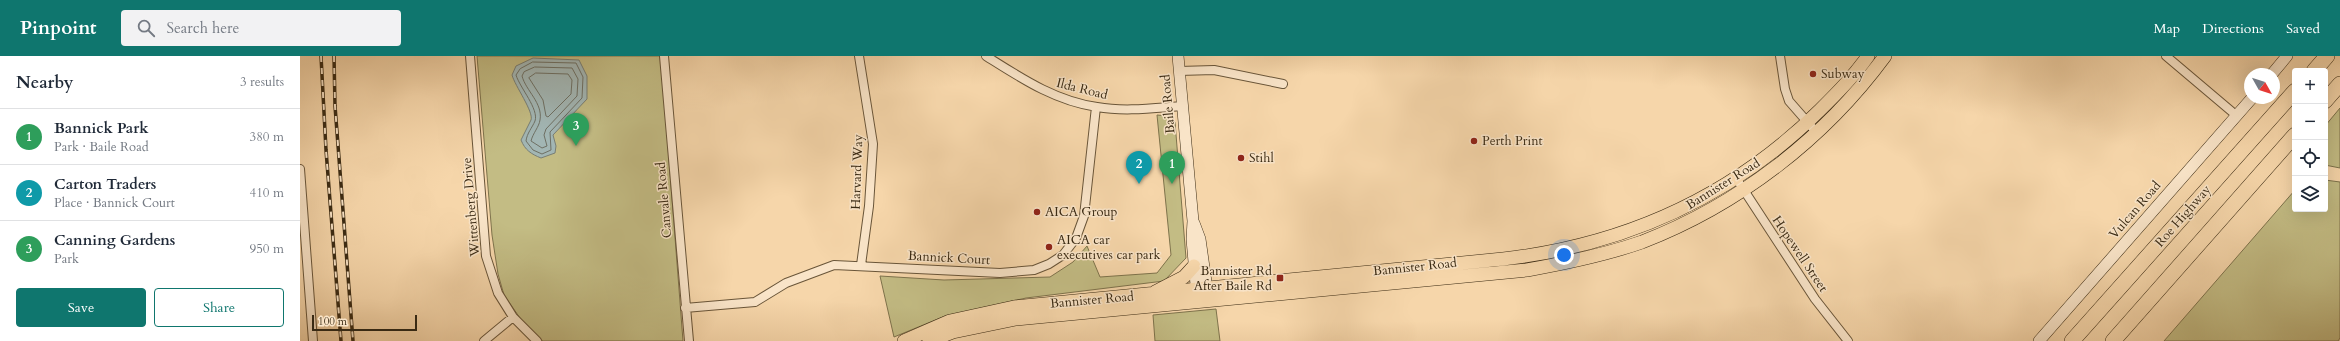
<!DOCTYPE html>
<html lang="en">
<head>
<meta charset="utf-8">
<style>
  body { margin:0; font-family:Cardo,serif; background:#f2f2f3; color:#1f2937 }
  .controls { position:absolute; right:12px; top:12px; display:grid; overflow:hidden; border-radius:4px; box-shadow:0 4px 16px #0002 }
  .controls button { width:36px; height:36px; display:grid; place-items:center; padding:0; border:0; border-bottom:1px solid #e0e1e3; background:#fff; color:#1f2937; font:20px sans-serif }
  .compass { position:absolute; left:1944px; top:12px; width:36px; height:36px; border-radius:50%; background:#fff; box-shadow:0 4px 16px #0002; rotate:129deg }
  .scale { position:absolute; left:12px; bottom:10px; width:105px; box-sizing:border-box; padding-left:4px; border:2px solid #3a2a13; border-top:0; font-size:11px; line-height:14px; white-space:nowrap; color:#3a2a13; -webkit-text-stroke:3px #f9e4c8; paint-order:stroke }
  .you { position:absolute; left:1264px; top:199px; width:14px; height:14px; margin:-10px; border:3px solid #fff; border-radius:50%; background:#1a73e8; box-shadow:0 0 0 6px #1a73e833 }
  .badge { display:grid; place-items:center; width:26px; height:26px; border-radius:50%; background:#0f766e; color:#fff; font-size:13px; font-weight:700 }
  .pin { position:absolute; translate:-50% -33px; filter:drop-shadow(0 1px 2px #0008) }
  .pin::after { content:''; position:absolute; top:21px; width:14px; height:12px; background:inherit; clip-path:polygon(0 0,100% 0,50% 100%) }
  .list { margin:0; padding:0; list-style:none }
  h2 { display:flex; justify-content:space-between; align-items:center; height:52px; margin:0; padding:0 16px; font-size:17px }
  h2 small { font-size:13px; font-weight:400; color:#747a83 }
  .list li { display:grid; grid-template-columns:26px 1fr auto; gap:12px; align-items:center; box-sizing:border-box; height:56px; padding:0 16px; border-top:1px solid #e0e1e3 }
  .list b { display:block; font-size:15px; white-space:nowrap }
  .list p { margin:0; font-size:13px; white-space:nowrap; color:#747a83 }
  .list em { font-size:13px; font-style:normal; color:#747a83 }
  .actions { display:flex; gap:8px; padding:12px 16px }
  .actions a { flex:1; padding:9px 0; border:1px solid #0f766e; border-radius:4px; text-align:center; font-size:14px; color:#0f766e }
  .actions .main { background:#0f766e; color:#fff }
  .icon { flex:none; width:22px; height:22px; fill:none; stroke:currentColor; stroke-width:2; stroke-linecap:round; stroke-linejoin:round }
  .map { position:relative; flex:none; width:2040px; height:285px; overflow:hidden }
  header { display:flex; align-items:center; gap:24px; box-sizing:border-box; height:56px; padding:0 20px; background:#0f766e; color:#fff }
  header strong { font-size:19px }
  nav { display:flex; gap:22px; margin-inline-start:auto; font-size:14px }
  .search { width:280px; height:36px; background:#f2f2f3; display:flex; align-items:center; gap:10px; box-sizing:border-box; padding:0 14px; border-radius:4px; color:#747a83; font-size:15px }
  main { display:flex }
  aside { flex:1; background:#fff }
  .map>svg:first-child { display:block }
  .green { fill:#c3bc84; stroke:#7e734c }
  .water { fill:#a2b6b4; stroke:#787e74 }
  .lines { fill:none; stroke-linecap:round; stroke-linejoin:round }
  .shore { stroke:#6e7064; stroke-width:1 }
  .street-casing { stroke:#695539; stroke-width:10 }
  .secondary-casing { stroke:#3a2a13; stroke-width:12 }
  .primary-casing { stroke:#3a2a13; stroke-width:14 }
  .highway-casing { stroke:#3a2a13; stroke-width:16 }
  .street { stroke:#f9e4c8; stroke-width:8 }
  .secondary { stroke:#f9e4c8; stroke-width:11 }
  .primary { stroke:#f6d6aa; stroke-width:13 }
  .highway { stroke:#f6d6aa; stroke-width:15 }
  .rail-casing { stroke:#3a2a13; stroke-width:3.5 }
  .rail { stroke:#f9e4c8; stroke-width:2; stroke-dasharray:6; stroke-linecap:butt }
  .poi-dot { fill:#8f2418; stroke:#f9e4c8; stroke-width:1.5 }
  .labels { text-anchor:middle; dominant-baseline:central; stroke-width:3; stroke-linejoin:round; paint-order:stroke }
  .poi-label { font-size:13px; fill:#3a2a13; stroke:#f9e4c8; text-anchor:start }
  .street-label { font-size:13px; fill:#3a2a13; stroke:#f9e4c8 }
</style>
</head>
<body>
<header>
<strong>Pinpoint</strong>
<div class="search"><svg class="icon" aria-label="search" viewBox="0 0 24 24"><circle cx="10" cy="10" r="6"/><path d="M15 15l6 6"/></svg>Search here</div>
<nav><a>Map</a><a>Directions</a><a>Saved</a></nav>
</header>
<main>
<aside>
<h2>Nearby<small>3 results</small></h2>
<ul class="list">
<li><span class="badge" style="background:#2e9e5b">1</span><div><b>Bannick Park</b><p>Park · Baile Road</p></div><em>380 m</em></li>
<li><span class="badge" style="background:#0f9aa8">2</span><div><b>Carton Traders</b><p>Place · Bannick Court</p></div><em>410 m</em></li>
<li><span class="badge" style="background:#2e9e5b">3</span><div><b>Canning Gardens</b><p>Park</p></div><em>950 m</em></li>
</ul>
<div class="actions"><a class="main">Save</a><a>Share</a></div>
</aside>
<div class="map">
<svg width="2040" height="285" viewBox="0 0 2040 285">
  <rect width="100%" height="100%" fill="#f6d6aa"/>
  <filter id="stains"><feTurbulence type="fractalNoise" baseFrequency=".005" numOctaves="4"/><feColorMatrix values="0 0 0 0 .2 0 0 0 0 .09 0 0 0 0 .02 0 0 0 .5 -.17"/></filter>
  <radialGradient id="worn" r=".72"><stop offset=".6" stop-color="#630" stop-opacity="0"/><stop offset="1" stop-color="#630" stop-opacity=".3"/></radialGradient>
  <path class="green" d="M 177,0 L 361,0 L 383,285 L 243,285 L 229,275 L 204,239 L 198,218 L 192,179 Z
    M 2040,52 L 2040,112 L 2025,109 L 2025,70 Z
    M 857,59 L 868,60 L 875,66 L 886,202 L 864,225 L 726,242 L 645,260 L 594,281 L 580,220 L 644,224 L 750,221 L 773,206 L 787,190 L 800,221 L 857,217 L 871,199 Z
    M 2025,124 L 2040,126 L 2040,282 L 2038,285 L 1864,285 L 1995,134 L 1995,153 L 2025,153 Z
    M 916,253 L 920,285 L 855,285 L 853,259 Z"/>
  <path class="water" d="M 233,2 L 279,4 L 287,20 L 287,43 L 253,79 L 256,90 L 255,97 L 241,102 C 231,98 225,94 221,84 C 224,77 228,71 231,64 C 234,56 215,30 212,19 L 216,10 Z"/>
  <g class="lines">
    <path class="shore" d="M 233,6 L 276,7 L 283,21 L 282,42 L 250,76 L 251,94 L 242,98 L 233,94 L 226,85 C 227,77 232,72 235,65 C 239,53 220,32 216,19 L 220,13 Z
      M 235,11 L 272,12 L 278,23 L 277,40 L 246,73 L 244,79 L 247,90 L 242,92 L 231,85 C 233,77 239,71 240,64 C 243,47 226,35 222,20 L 224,16 Z
      M 236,17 L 268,18 L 272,24 L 271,38 L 248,61 L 246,60 L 243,44 L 229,22 Z"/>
    <g class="street-casing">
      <path id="street" d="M 170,0 L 186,200 L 198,237 L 213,261 L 237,285
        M 364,0 L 389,285
        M 559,0 L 573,88 L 569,150 L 561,209
        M 686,0 C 721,22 755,45 797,51 C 825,56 854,52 883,50
        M 1480,0 L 1485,33 L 1489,45 L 1517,77
        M 1866,0 L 1937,60
        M 879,15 L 914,14 L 983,28
        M 0,113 L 13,285
        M 1436,122 L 1515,243 L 1548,285
        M 385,252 L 455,246 L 486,227 L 534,209 L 700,217 L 734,214 L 749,208 L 763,199 L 776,182 L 784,160 L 796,51
        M 184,285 L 213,261"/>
    </g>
    <g class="secondary-casing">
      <path id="secondary" d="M 878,0 L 893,165 L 892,183 L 897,240
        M 1972,18 L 1987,0
        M 894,167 L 900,183 L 908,240
        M 1739,285 L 1952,42"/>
    </g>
    <g class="primary-casing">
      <path id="primary" d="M 855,236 L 884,221 L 894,210
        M 604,285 L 650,265 L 714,251 L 1203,203 C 1325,189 1432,141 1520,54 C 1537,37 1554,20 1568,0
        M 629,285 L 653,276 L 716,263 L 1227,214 C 1266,207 1305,199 1342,186 C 1438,149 1524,83 1585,0"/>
    </g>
    <g class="highway-casing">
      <path id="highway" d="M 2014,15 L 2027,0
        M 2025,45 L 2040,28
        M 1772,285 L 1995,35
        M 1813,285 L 1995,79"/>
    </g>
    <use href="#street" class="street"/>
    <use href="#secondary" class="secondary"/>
    <use href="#primary" class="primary"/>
    <use href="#highway" class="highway"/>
    <g class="rail-casing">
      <path id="rail" d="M 21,0 L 26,94 L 41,285
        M 34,0 L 35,50 L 53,285"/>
    </g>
    <use href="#rail" class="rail"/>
  </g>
  <g class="poi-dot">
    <circle cx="1513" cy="18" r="4"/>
    <circle cx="1174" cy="85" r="4"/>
    <circle cx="941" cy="102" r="4"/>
    <circle cx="737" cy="156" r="4"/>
    <circle cx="749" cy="191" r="4"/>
    <rect x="976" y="218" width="8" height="8" rx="2"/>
  </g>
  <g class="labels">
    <g class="poi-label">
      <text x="1521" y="18">Subway</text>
      <text x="1182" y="85">Perth Print</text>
      <text x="949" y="102">Stihl</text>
      <text x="745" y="156">AICA Group</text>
      <text x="757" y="184">AICA car<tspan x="757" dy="15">executives car park</tspan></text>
      <text x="972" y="215" text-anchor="end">Bannister Rd<tspan x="972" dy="15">After Baile Rd</tspan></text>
    </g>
    <g class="street-label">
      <text transform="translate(782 33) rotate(14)">Ilda Road</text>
      <text transform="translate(868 48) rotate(-95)">Baile Road</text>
      <text transform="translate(557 116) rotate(-88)">Harvard Way</text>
      <text transform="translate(1423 128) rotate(-32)">Bannister Road</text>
      <text transform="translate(364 144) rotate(-95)">Canvale Road</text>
      <text transform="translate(171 151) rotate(-95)">Wittenberg Drive</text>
      <text transform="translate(1835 154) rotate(-49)">Vulcan Road</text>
      <text transform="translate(1883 160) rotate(-49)">Roe Highway</text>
      <text transform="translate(1500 198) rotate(56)">Hopewell Street</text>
      <text transform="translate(649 202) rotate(3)">Bannick Court</text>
      <text transform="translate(1115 211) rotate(-6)">Bannister Road</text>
      <text transform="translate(792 244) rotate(-5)">Bannister Road</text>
    </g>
  </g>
  <rect width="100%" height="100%" filter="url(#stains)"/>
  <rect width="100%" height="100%" fill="url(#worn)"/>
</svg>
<div class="controls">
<button>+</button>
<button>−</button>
<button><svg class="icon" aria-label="locate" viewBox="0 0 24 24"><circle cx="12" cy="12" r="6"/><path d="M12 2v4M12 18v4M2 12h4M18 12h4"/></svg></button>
<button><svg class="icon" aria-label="layers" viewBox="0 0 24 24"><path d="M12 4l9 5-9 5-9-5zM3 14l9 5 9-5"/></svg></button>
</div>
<svg class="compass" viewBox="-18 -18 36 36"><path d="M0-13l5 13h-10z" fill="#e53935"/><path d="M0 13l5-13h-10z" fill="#747a83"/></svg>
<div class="scale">100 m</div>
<div class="you"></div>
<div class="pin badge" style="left:872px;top:128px;background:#2e9e5b">1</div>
<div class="pin badge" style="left:839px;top:128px;background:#0f9aa8">2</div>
<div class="pin badge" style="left:276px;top:90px;background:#2e9e5b">3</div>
</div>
</main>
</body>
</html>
